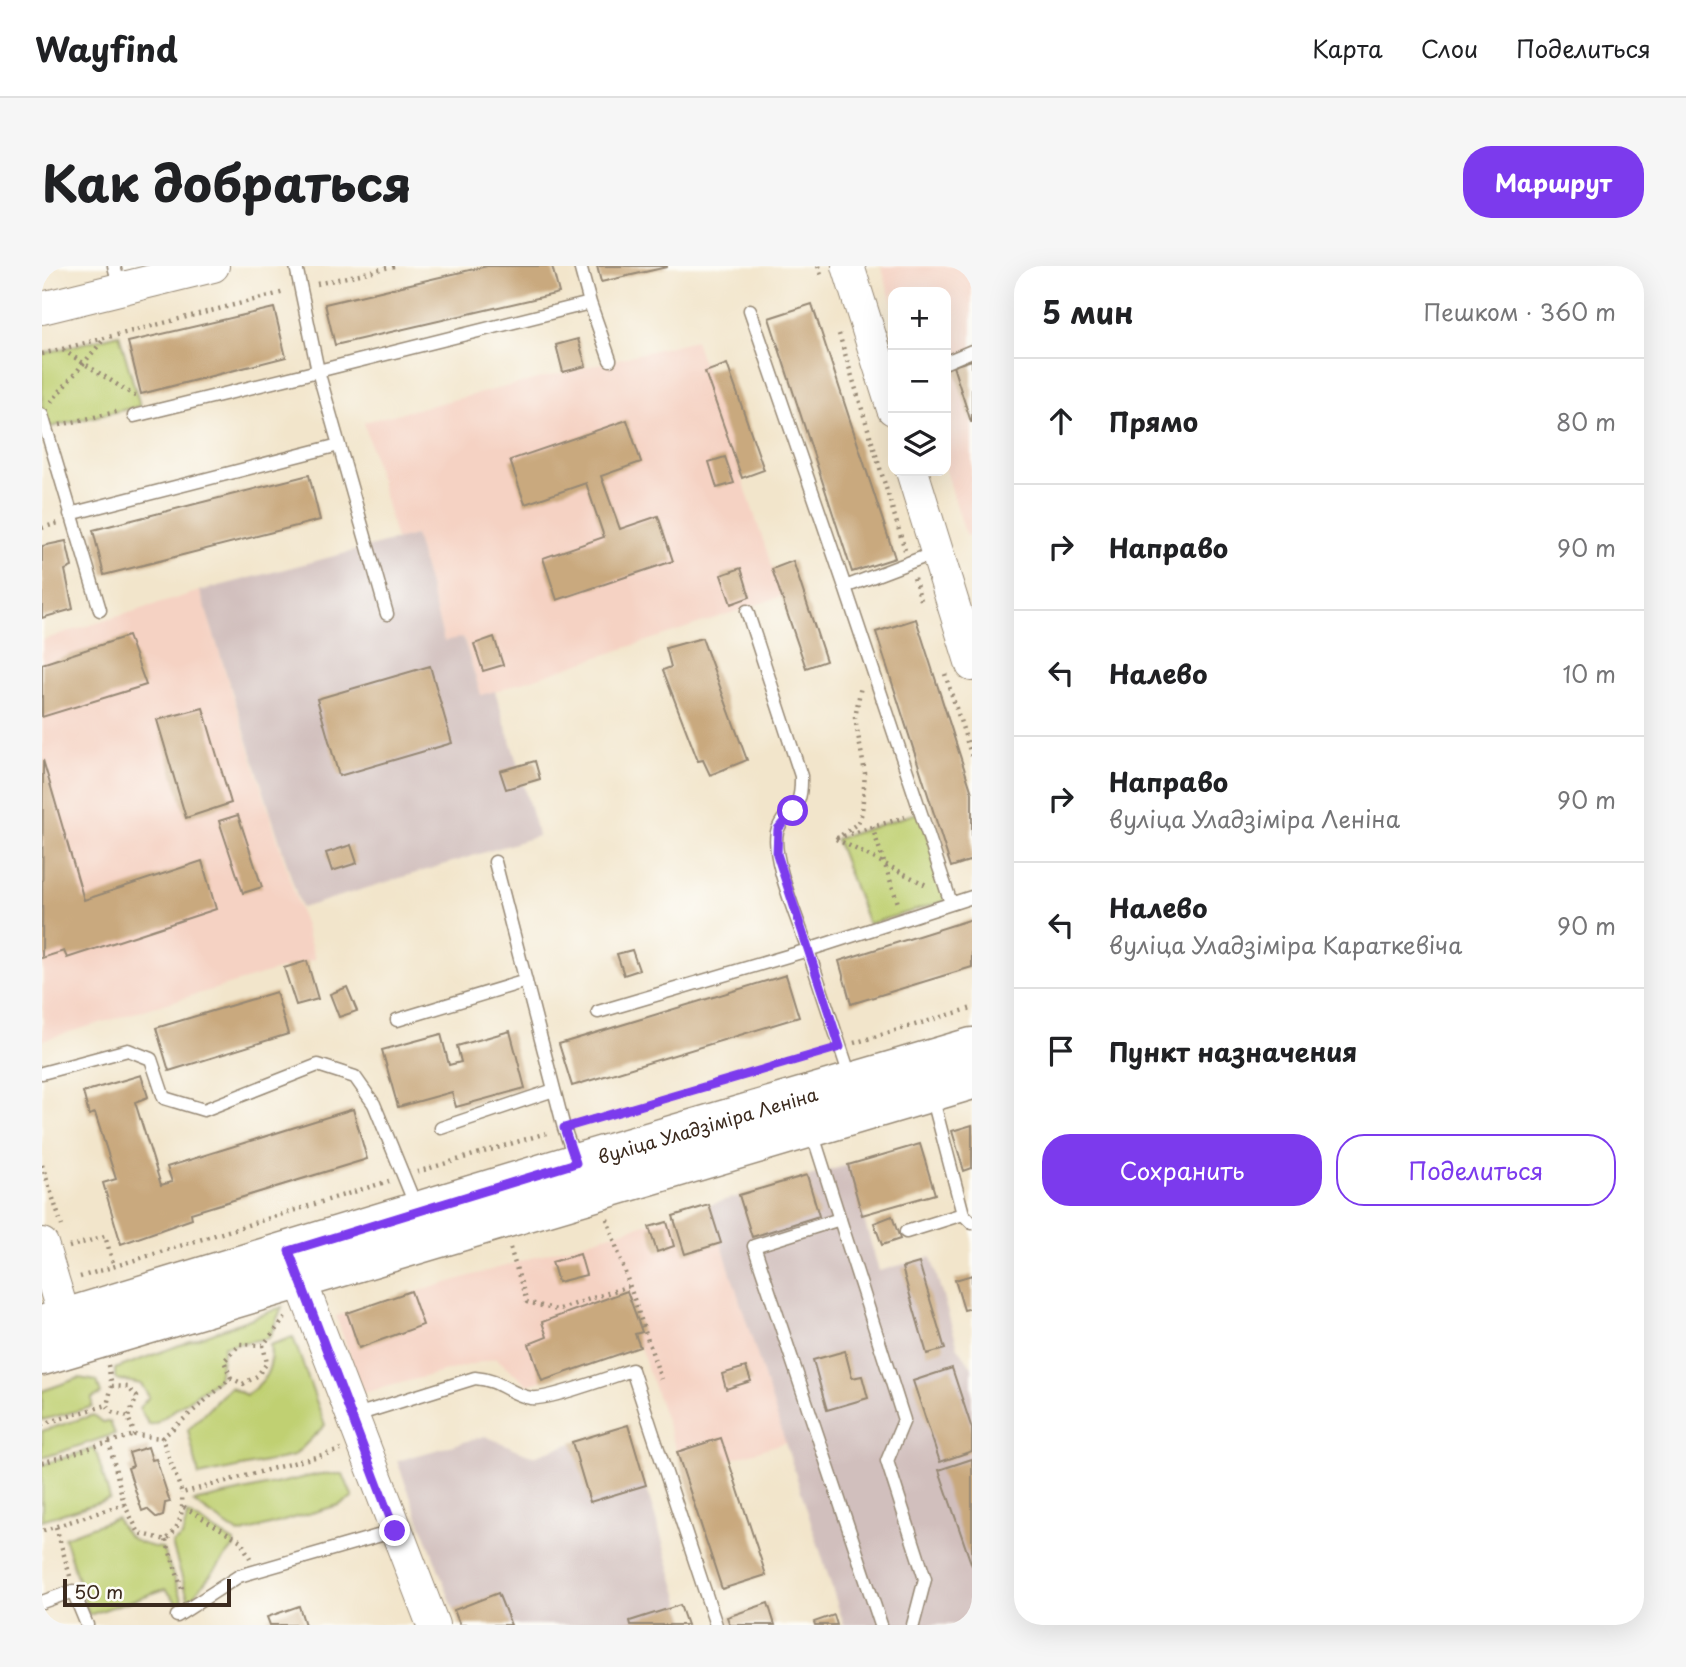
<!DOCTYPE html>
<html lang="ru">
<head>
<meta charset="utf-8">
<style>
  body { margin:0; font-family:"Playpen Sans",sans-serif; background:#f6f6f6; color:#202124 }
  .controls { position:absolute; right:21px; top:21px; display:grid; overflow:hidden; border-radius:14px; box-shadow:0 7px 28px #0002 }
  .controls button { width:63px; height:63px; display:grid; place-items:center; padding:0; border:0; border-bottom:2px solid #e0e0e0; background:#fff; color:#202124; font:35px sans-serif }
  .scale { position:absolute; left:21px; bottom:18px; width:168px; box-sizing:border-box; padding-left:7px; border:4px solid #3b2a1e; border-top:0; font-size:19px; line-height:24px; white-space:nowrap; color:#3b2a1e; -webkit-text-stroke:5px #fdfcf7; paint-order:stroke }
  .stop { position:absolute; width:21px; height:21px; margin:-16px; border:5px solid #7c3aed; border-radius:50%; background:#fff }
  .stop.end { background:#7c3aed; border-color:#fff; box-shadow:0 2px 7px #0008 }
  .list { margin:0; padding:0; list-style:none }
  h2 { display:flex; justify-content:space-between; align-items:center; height:91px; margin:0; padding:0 28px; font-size:30px }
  h2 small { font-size:23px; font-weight:400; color:#757577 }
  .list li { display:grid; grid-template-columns:46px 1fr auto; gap:21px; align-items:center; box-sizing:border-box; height:126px; padding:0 28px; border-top:2px solid #e0e0e0 }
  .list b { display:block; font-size:26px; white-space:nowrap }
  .list p { margin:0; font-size:23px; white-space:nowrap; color:#757577 }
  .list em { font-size:23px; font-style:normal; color:#757577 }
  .actions { display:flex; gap:14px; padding:21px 28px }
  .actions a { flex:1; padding:16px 0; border:2px solid #7c3aed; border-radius:28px; text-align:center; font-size:24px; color:#7c3aed }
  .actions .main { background:#7c3aed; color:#fff }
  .icon { flex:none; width:38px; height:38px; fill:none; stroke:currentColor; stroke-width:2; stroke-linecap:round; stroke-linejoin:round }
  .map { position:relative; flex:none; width:930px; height:1359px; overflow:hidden; border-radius:28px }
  header { display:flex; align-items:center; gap:42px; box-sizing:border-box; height:98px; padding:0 35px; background:#fff; border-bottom:2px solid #e0e0e0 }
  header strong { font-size:33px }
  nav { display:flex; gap:38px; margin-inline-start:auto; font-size:24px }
  .intro { display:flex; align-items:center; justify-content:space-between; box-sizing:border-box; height:168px; padding:0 42px }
  h1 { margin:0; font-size:49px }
  .button { padding:18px 32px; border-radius:28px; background:#7c3aed; color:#fff; font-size:24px; font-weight:700 }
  main { display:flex; gap:42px; padding:0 42px }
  aside { flex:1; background:#fff; border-radius:28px; box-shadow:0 7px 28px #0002 }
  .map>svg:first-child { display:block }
  .built { fill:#f5d2c3 }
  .industrial { fill:#d1bfbd }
  .green { fill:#c0d072; stroke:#7e7d48; stroke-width:2 }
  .building { fill:#c9a97e }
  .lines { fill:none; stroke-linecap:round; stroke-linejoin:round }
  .service-casing { stroke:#968874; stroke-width:15 }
  .tertiary-casing { stroke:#968874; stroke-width:34 }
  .primary-casing { stroke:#968874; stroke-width:41 }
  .path { stroke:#968874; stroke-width:4.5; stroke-dasharray:2 5; stroke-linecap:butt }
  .service { stroke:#fff; stroke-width:12 }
  .tertiary { stroke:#fff; stroke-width:32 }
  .primary { stroke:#fff; stroke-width:38 }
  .route { stroke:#7c3aed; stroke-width:9 }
  .labels { text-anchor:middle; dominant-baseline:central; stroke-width:5; stroke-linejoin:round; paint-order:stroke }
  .street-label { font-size:18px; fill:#3b2a1e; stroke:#fdfcf7 }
</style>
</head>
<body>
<header>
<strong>Wayfind</strong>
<nav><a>Карта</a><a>Слои</a><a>Поделиться</a></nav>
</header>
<div class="intro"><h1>Как добраться</h1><a class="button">Маршрут</a></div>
<main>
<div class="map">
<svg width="930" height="1359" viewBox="0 0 930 1359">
  <rect width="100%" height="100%" fill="#fdfcf7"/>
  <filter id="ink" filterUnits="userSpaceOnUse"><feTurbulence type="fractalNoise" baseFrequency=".0143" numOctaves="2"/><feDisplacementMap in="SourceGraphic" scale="14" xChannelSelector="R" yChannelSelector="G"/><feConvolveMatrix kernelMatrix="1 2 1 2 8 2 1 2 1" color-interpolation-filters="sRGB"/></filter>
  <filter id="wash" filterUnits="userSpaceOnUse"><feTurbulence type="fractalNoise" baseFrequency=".00686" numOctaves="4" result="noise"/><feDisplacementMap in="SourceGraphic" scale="28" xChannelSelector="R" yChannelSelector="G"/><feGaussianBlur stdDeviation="1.57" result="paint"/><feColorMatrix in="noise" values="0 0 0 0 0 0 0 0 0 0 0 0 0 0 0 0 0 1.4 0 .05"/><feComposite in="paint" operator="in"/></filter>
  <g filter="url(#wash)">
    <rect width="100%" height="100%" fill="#f2e5cb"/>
    <path class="built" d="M 839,0 L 930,0 L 930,268 L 924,270 L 904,205 L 904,26 L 851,26 L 851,40 Z
      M 653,74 L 740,330 L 439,430 L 422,372 L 402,375 L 373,269 L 354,274 L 322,156 Z
      M 158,325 L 273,693 L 1,774 L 0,374 Z
      M 667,939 L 744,1176 L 686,1194 L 679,1172 L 635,1186 L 598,1081 L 486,1119 L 454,1092 L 321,1127 L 294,1050 Z"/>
    <path class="industrial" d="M 373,269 L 402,375 L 421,371 L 439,429 L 453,425 L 476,500 L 493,495 L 498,513 L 481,518 L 496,570 L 259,642 L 158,325 Z
      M 806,899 L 837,1005 L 889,991 L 916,1081 L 930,1101 L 930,1359 L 802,1359 L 667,939 Z
      M 586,1159 L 645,1359 L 418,1359 L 355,1195 L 443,1170 L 491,1190 Z"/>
    <path class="green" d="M 77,68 L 98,140 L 4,162 L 0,148 L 0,88 Z
      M 878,546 L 908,634 L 826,658 L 794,573 Z
      M 240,1041 L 227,1072 L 182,1080 L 176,1113 L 114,1157 L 107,1159 L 97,1142 L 107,1131 L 99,1118 L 73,1113 L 73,1103 Z
      M 251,1071 L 283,1159 L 252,1190 L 157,1210 L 146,1164 L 188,1121 L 204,1129 C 223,1116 232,1103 228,1079 Z
      M 37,1112 L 55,1115 L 59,1128 L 50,1132 L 50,1141 L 0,1154 L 0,1125 Z
      M 51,1149 L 60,1156 L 68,1156 L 73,1168 L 0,1192 L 0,1165 Z
      M 53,1182 L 68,1233 L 0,1254 L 0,1199 Z
      M 278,1208 L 301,1208 L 311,1232 L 297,1239 L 197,1268 L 151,1236 Z
      M 146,1248 L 192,1276 L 192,1281 L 147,1335 L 130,1278 L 140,1271 Z
      M 74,1252 C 83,1272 98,1280 120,1282 L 141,1335 L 136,1337 L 123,1323 L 47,1349 L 22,1271 Z"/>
    <g id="blocks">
      <path class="building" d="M 445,0 L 510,0 L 517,27 L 293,79 L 283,38 Z
        M 555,0 L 625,0 L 625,1 L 559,16 Z
        M 770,38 L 853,292 L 810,306 L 727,52 Z
        M 232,42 L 244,91 L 99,128 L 86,76 Z
        M 536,73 L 544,100 L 521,106 L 514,79 Z
        M 930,94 L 930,156 L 929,156 L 911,100 Z
        M 685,98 L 722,204 L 700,212 L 663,106 Z
        M 585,154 L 599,196 L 559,210 L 578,263 L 616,250 L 631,295 L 515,334 L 501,292 L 562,271 L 544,217 L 483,238 L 468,194 Z
        M 683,191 L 692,217 L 675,222 L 667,196 Z
        M 267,209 L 278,254 L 62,309 L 51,264 Z
        M 24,275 L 30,301 L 23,304 L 31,343 L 0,352 L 0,280 Z
        M 751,295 L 784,395 L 764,402 L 730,303 Z
        M 699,302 L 708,331 L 689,338 L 679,309 Z
        M 874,353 L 930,527 L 930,594 L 909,601 L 834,366 Z
        M 86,370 L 104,419 L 0,451 L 0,398 Z
        M 452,371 L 461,399 L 441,405 L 432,378 Z
        M 660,372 L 705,494 L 668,509 L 661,494 L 656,495 L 621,404 L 629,401 L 624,382 Z
        M 388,400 L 410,477 L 297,510 L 275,433 Z
        M 161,442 L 189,537 L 144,552 L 115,454 Z
        M 1,494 L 42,634 L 160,595 L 174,643 L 25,692 L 22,685 L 0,692 Z
        M 493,495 L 498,513 L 464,523 L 458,505 Z
        M 196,549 L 220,621 L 201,627 L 177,555 Z
        M 309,579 L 315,597 L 290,605 L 284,587 Z
        M 930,653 L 930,701 L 809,738 L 797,695 Z
        M 590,684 L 597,704 L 582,709 L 575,688 Z
        M 265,695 L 276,733 L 254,739 L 242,702 Z
        M 744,709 L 757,751 L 530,820 L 517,778 Z
        M 305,721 L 315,745 L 297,751 L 288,728 Z
        M 234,726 L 246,768 L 127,805 L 114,762 Z
        M 468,765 L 483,822 L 414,841 L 410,826 L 356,841 L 340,784 L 399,768 L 407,799 L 419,796 L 415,780 Z
        M 99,809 L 106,831 L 93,836 L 119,919 L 130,916 L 125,901 L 311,843 L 325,893 L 149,947 L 150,953 L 79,978 L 61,917 L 74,913 L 53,847 L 47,849 L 41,826 Z
        M 930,859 L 930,902 L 922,905 L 910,865 Z
        M 878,878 L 893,928 L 820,949 L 806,899 Z
        M 765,909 L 777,950 L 710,971 L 697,929 Z
        M 667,939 L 679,977 L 643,988 L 631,950 Z
        M 850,950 L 858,973 L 840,979 L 832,957 Z
        M 625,956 L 632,980 L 615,986 L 607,961 Z
        M 538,988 L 544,1009 L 516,1016 L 510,996 Z
        M 877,997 L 903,1083 L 885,1088 L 860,1002 Z
        M 930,1009 L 930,1042 L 922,1044 L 913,1014 Z
        M 369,1025 L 381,1059 L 317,1082 L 305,1047 Z
        M 585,1025 L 600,1066 L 593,1068 L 598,1081 L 500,1115 L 487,1078 L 505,1071 L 500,1056 Z
        M 803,1085 L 810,1112 L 820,1110 L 826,1132 L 785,1144 L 771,1094 Z
        M 704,1101 L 709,1115 L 684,1123 L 680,1108 Z
        M 910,1102 L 930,1163 L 930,1185 L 898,1196 L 871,1115 Z
        M 586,1159 L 604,1219 L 548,1236 L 530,1176 Z
        M 679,1172 L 724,1309 L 680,1323 L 635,1186 Z
        M 106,1181 L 110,1194 L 114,1193 L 128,1236 L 123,1237 L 121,1250 L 115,1252 L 105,1243 L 100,1245 L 86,1202 L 91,1200 L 87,1187 Z
        M 930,1193 L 930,1300 L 897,1204 Z
        M 456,1327 L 469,1359 L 418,1359 L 412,1344 Z
        M 726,1337 L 733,1359 L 688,1359 L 685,1351 Z
        M 638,1339 L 645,1359 L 589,1359 L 588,1355 Z
        M 257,1340 L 263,1359 L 228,1359 L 225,1351 Z
        M 792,1349 L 795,1359 L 773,1359 L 772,1356 Z"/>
    </g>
  </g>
  <g filter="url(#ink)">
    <use href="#blocks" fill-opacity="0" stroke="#968874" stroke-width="2"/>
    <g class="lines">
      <g class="service-casing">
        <path id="service" d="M 72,0 L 78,22
          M 548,37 L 568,94
          M 708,44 L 803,321 L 895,286
          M 904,96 L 930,85
          M 0,149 L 58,344
          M 92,150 L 276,105 L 254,0
          M 28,248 L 297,179
          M 803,321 L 909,637
          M 345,348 L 276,105 L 548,37 L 538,0
          M 453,596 L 522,862 L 533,893
          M 556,746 L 766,684 C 758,659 726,586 736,563 C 747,537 760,549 759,510 L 705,345
          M 355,754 L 484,715
          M 0,807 L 86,784 L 109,793 L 122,832 L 162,844 L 276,799 L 313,811 L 332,838 L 375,943
          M 809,813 L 766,684 L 930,631
          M 890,830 L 921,948 L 930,957
          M 399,862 L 512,824
          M 770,866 L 862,1154 L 845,1195 L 883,1313 L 871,1359
          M 798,953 L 712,980 L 839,1359
          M 864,966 L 921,948
          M 311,1150 L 433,1112 C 460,1114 466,1128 489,1132 C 504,1135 571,1110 590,1104 L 674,1359
          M 0,1336 L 31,1325 L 45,1359
          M 135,1350 L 197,1310 L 353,1265"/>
      </g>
      <g class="tertiary-casing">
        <path id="tertiary" d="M 806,0 L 851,143
          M 0,42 L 171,0
          M 870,205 L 930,399
          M 0,978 L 29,1074
          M 250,993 L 391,1359"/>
      </g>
      <g class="primary-casing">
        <g id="primary">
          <path id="s1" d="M 0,1059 L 534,897 L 930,781"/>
          <path d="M 0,1090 L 930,814"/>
        </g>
      </g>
      <path class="path" d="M 776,0 L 779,9
        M 0,2 L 7,0
        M 275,18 L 352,0
        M 797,68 L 863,284
        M 21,84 L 96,132
        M 0,88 L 243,26
        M 9,136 L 62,73
        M 18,159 L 78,145
        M 0,262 L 16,257
        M 872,312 L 879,334
        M 903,408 L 930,491
        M 830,561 L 857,640
        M 795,572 L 863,551
        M 794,573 L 816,557 L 820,547 L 823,507 L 813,452 L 819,420
        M 794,573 L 886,620
        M 812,777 L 930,742
        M 536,857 L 783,785
        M 0,899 L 20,960
        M 375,906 L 508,866
        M 565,953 L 619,1113
        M 27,981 L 63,970 L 72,1000
        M 468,982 L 485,1036 L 515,1044 L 587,1020
        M 38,1011 L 347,915
        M 221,1079 L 225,1097 L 215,1110 L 201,1118 L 189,1112 L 120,1172 L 140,1227 L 299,1184
        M 66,1099 L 70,1120 L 86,1121 L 95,1131 L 86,1151
        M 189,1112 L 182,1095 L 198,1078 L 221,1079 L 244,1051
        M 70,1120 L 65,1139 L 70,1146 L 86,1151 L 93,1169 L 120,1172
        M 0,1158 L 65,1139
        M 67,1176 L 93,1169
        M 0,1197 L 67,1176 L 82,1238 L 0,1265
        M 82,1238 L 97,1267 L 124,1274 C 139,1260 141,1247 140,1227
        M 142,1241 L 199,1275 L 208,1292
        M 14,1261 L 28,1310
        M 124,1274 L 141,1326"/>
      <use href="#service" class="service"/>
      <use href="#tertiary" class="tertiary"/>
      <use href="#primary" class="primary"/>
    </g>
  </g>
  <g class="lines" filter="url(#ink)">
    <path class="route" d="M 353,1265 L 247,985 L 534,897 L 522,862 L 798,781 L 735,588 L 736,563 L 751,545"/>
  </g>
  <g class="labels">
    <g class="street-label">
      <text stroke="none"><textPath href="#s1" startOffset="695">вуліца Уладзіміра Леніна</textPath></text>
    </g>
  </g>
</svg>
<div class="controls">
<button>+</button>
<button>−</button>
<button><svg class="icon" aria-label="layers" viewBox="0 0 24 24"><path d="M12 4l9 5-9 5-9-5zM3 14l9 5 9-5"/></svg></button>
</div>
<div class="scale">50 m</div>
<div class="stop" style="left:751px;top:545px"></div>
<div class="stop end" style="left:353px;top:1265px"></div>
</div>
<aside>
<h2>5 мин<small>Пешком · 360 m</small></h2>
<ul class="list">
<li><svg class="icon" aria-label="ahead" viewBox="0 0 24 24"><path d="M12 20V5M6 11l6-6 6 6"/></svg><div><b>Прямо</b></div><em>80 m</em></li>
<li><svg class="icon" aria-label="right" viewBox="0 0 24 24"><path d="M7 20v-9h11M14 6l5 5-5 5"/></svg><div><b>Направо</b></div><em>90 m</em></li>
<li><svg class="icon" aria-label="left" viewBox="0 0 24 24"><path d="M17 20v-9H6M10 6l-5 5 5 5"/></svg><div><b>Налево</b></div><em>10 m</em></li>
<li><svg class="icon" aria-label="right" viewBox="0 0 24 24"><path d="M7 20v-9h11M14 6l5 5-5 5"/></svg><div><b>Направо</b><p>вуліца Уладзіміра Леніна</p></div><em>90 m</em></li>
<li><svg class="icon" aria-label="left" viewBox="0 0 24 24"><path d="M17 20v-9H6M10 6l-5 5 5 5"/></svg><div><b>Налево</b><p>вуліца Уладзіміра Караткевіча</p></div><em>90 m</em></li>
<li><svg class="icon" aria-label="arrive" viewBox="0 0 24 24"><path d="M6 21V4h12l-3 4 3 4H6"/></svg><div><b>Пункт назначения</b></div></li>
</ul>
<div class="actions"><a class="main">Сохранить</a><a>Поделиться</a></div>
</aside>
</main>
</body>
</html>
